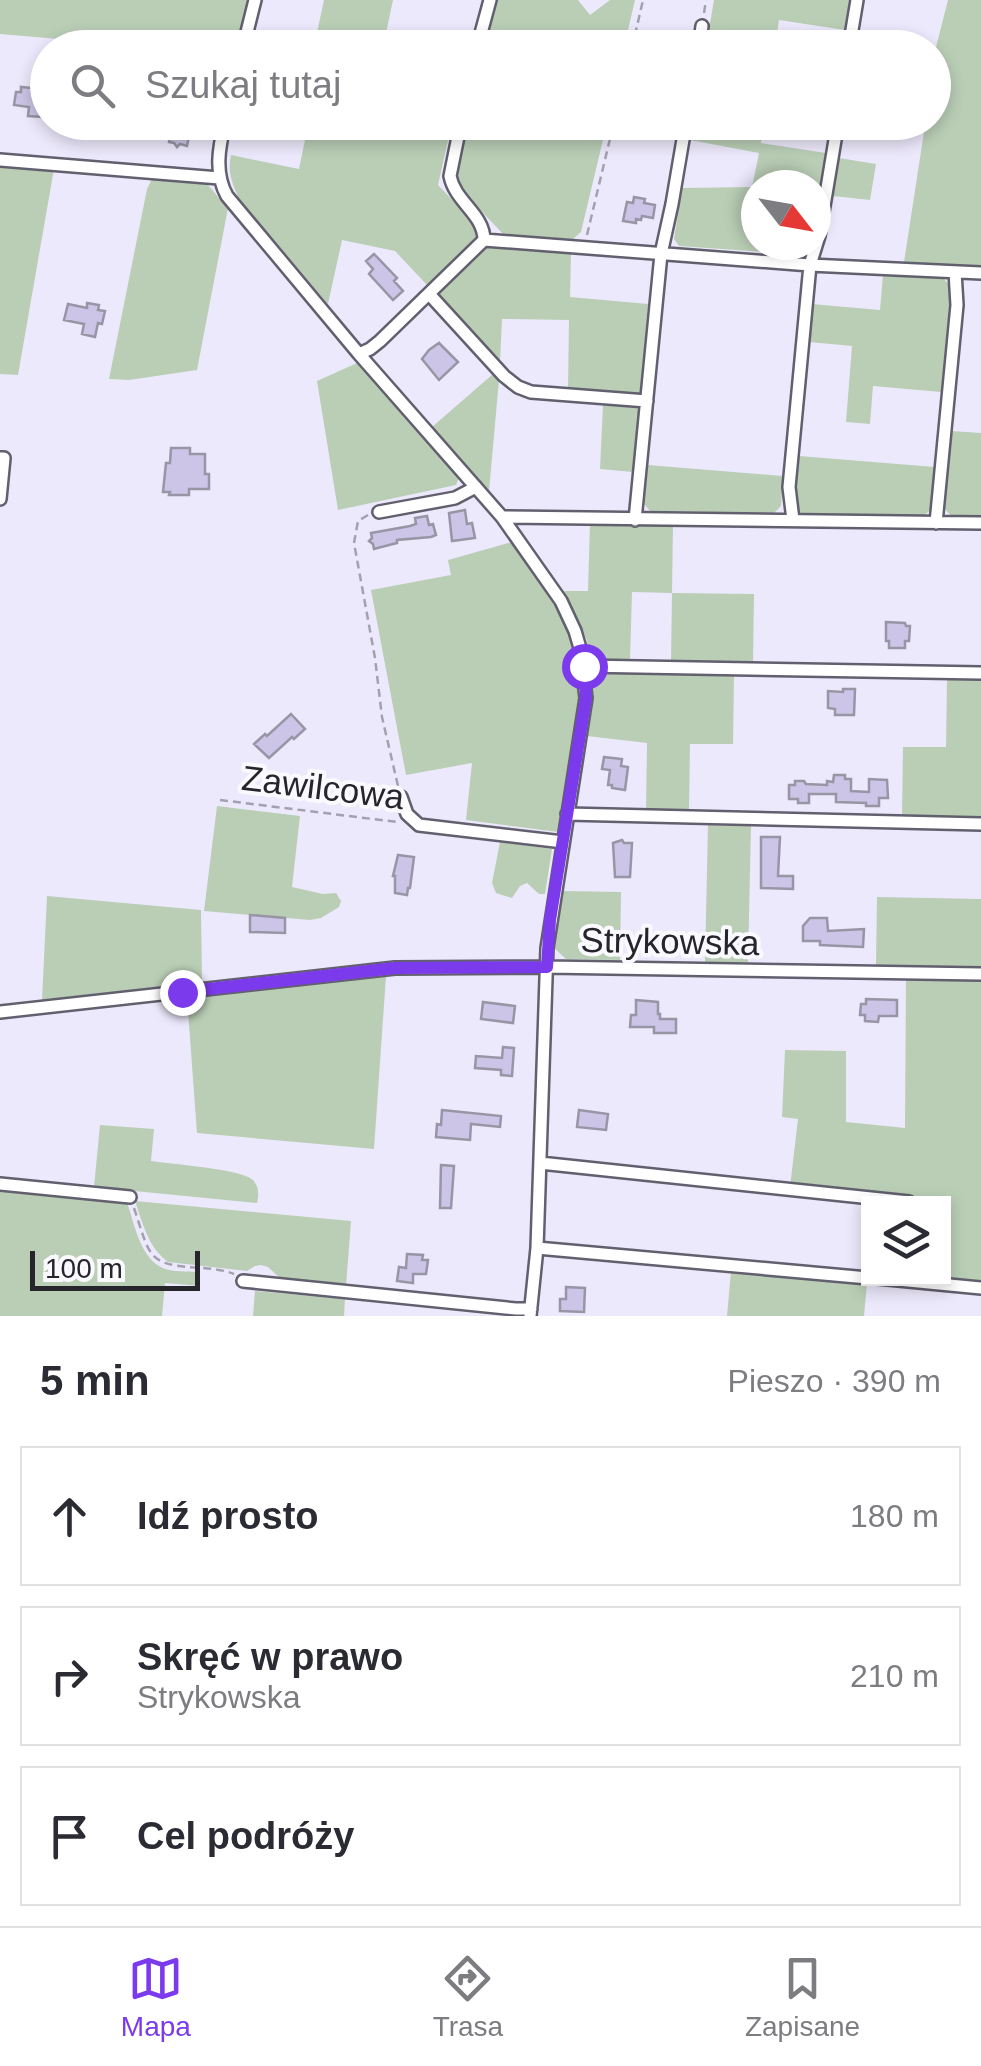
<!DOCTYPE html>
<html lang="pl">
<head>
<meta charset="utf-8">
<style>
  body { margin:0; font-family:Helvetica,sans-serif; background:#f2f2f3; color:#2b2b33 }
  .controls { position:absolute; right:30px; bottom:30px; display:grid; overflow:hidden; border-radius:0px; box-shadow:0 5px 15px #0003 }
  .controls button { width:90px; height:90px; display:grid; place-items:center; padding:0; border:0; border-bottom:2px solid #e1e1e2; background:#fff; color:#2b2b33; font:50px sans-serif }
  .compass { position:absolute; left:741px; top:170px; width:90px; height:90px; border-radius:50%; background:#fff; box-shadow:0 5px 15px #0003; rotate:121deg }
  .scale { position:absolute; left:30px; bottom:25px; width:170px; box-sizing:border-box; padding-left:10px; border:5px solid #26252c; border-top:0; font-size:28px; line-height:35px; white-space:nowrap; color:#26252c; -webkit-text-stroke:8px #faf9fd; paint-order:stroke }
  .stop { position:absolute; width:30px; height:30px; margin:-22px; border:8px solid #7c3aed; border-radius:50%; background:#fff }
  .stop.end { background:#7c3aed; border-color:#fff; box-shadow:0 2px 10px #0008 }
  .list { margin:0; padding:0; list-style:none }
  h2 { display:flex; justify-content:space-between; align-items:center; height:130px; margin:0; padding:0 40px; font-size:42px }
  h2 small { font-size:32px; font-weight:400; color:#7c7c81 }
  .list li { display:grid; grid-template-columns:65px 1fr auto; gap:30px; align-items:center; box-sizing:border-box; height:140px; margin:0 20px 20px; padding:0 20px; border:2px solid #e1e1e2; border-radius:0px }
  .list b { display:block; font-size:38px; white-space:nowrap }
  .list p { margin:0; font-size:32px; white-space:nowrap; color:#7c7c81 }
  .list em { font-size:32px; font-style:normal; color:#7c7c81 }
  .icon { flex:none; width:55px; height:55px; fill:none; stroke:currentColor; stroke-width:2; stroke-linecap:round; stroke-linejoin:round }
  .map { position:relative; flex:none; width:981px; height:1316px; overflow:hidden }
  .search { position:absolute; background:#fff; box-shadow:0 5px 15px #0003; left:30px; right:30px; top:30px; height:110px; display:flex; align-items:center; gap:25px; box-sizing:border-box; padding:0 35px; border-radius:55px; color:#7c7c81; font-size:38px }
  .sheet { height:610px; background:#fff }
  nav { display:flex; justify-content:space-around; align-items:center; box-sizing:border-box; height:140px; border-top:2px solid #e1e1e2; background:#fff; font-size:28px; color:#7c7c81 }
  nav a { display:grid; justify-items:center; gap:5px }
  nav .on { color:#7c3aed }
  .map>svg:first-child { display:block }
  .green { fill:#baceb6 }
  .building { fill:#ccc5e7; stroke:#9895a5; stroke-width:2.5 }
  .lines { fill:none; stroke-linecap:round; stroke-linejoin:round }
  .minor-casing { stroke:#625f6e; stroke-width:16 }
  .path { stroke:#a3a1af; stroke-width:2.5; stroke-dasharray:8 5; stroke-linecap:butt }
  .minor { stroke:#fff; stroke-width:11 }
  .route { stroke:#7c3aed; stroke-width:12 }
  .labels { text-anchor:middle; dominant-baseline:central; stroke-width:8; stroke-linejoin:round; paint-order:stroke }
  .street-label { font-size:35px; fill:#26252c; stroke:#faf9fd }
</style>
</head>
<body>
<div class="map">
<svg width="981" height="1316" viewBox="0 0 981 1316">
  <rect width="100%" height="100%" fill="#ede9fc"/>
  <path class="green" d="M 0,0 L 248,0 L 238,48 L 152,47 L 0,34 Z
    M 324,0 L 393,0 L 383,47 L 314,47 Z
    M 495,0 L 578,0 L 590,15 L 610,0 L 635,0 L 624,47 L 529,47 L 486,38 Z
    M 714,0 L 849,0 L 845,30 L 779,20 L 775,47 L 706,47 Z
    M 948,0 L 981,0 L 981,268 L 904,262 L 924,132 L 863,123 L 934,122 L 934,55 Z
    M 367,123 L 452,123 L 438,185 L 478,227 L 478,236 L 427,285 L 395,251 L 342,240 L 328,304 L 241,202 C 233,187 227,172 231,155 L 299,169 L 307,130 L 362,140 Z
    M 537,123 L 607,123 L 581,232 L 573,239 L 503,234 L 453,181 L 466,124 L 532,139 Z
    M 693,123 L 763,123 L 761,143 L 826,153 L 816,216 L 816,185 L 756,185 L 756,245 L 812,245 L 811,249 L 804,255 L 679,246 L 674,239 L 682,188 L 752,187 L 759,153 L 690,140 Z
    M 839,158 L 876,164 L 870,200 L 833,196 Z
    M 0,164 L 54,169 L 18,375 L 0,374 Z
    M 152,179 L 207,184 L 228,208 L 197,370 L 129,380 L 109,379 L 147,189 Z
    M 488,246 L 571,252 L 570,297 L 648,304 L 640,394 L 568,388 L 569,320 L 502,319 L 500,362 L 437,295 Z
    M 883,275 L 944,279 L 951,287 L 941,392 L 873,386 L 870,424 L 846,422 L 852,346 L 809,342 L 812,304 L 880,310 Z
    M 357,363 L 459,477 L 456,485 L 338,510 L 317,381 Z
    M 493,374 L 499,380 L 489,491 L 432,427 Z
    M 603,405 L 639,408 L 633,472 L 600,469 Z
    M 951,431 L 981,433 L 981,517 L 951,516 L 945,509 Z
    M 799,456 L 935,467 L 931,509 L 924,516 L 801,513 L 795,506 Z
    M 648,465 L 783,476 L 781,506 L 774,513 L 650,511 L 644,504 Z
    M 590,523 L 673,525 L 672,593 L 754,594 L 753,662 L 671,661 L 672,593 L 632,592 L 630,660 L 589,660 L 587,640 L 564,591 L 588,591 Z
    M 512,542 L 550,592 L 573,642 L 579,698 L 558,832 L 466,820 L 472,763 L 406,775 L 371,590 L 451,575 L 448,560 Z
    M 590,673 L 734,676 L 733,744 L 690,744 L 689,811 L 646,811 L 647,743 L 587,736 L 592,698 Z
    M 947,680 L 981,680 L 981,817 L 902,815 L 903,747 L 946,747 Z
    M 217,806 L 300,816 L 292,887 L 323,894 L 336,893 L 341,901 L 339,907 L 321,918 L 310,920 L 204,911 Z
    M 708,825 L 751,826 L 748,962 L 705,962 Z
    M 500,842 L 552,849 L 545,894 L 539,894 L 527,883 L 520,886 L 512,898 L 496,893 L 492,883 Z
    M 563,891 L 621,892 L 620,960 L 566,959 L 554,948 Z
    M 47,896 L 201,910 L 202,982 L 42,1000 Z
    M 877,897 L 981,899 L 981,967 L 876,965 Z
    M 386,976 L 374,1149 L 197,1133 L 187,997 Z
    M 906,979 L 981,981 L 981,1281 L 944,1277 L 944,1204 L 926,1203 L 925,1198 L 790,1187 L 798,1119 L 782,1117 L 785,1050 L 846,1051 L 846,1122 L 905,1128 Z
    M 100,1125 L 154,1129 L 151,1161 C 170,1164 242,1169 253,1180 C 259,1187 259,1194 257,1203 L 94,1187 Z
    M 0,1189 L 126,1200 C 134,1221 139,1254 159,1266 C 169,1273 188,1271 200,1272 L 200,1286 L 165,1283 L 162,1316 L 0,1316 Z
    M 135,1201 L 351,1221 L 346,1286 L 282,1280 L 268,1267 L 261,1265 L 255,1266 L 247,1271 L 168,1262 C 148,1247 143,1224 135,1201 Z
    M 731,1271 L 867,1284 L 864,1316 L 727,1316 Z
    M 255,1291 L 345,1299 L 344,1316 L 253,1316 Z"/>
  <path class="building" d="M 32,79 L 47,80 L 43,117 L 28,116 L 29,107 L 14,105 L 16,92 L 21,92 L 21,87 L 31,88 Z
    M 165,122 L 192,122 L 191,125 L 202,126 L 199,138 L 189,136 L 187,146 L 180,144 L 177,147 L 174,143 L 169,142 L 171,132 L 163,131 Z
    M 634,197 L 645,199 L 644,203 L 655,205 L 653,218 L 642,216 L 641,220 L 636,219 L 636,223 L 623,221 L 627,202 L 633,203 Z
    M 374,254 L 397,278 L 394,281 L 403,291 L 393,300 L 369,274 L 373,269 L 366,261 Z
    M 87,303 L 99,305 L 98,310 L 105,311 L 102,324 L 98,323 L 95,337 L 82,334 L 84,324 L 64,320 L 68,304 L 87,308 Z
    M 439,343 L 458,362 L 439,380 L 422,359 L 429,350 Z
    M 171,448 L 190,448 L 190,454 L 205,454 L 205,474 L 209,474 L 209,489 L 189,489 L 189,495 L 169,495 L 170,492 L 163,492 L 166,463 L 170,463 Z
    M 465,510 L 467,524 L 472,523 L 475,538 L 452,541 L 449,513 Z
    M 427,516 L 429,525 L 433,524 L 436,535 L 431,537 L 397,540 L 397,543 L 374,549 L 373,544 L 369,541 L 372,538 L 371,533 L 410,526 L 416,524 L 415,518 Z
    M 886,622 L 905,623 L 906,626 L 910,626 L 909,641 L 905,641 L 905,648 L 889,648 L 889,641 L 886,641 Z
    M 843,689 L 855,689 L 854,715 L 835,715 L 835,709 L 828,708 L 828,691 L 843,692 Z
    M 291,714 L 305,729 L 294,739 L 292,737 L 269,758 L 254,744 L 265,734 L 267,736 Z
    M 604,757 L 622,759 L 621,766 L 628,767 L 625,790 L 612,788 L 612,785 L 608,785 L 610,770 L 602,769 Z
    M 834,775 L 845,775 L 845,779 L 851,779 L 851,791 L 869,792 L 869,779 L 887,780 L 888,798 L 879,798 L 879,806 L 866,806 L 866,803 L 836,802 L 836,794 L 809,794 L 809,803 L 798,803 L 798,799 L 789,799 L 789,785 L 795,785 L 795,781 L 804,781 L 806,784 L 827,785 L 827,781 L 833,782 Z
    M 761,837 L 780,837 L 778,876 L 793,876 L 793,889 L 761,888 Z
    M 622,840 L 624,843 L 632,843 L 630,877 L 615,877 L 613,843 Z
    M 398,855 L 414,857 L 410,888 L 408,888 L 407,895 L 395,893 L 395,876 L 393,876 Z
    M 250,915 L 285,918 L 285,933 L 250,932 Z
    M 810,918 L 827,918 L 828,931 L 864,929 L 863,947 L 820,945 L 820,941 L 803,941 L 803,926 Z
    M 866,999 L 897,1000 L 897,1016 L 879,1016 L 878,1022 L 865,1021 L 865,1015 L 860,1015 L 861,1004 L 866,1004 Z
    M 636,1000 L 658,1002 L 658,1014 L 660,1014 L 660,1019 L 676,1019 L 676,1033 L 654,1033 L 654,1027 L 630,1027 L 631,1015 L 636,1015 Z
    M 483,1002 L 515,1006 L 513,1023 L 481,1019 Z
    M 503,1047 L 514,1048 L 512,1076 L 501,1075 L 501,1070 L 475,1068 L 476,1056 L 502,1058 Z
    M 442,1110 L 501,1116 L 500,1127 L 471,1124 L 470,1140 L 436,1137 L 437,1124 L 441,1125 Z
    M 579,1110 L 608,1114 L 606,1130 L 577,1127 Z
    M 441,1165 L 454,1166 L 451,1208 L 440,1208 Z
    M 407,1254 L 423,1255 L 422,1260 L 428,1260 L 426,1274 L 413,1274 L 413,1283 L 397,1281 L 399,1267 L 406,1268 Z
    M 566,1287 L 585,1288 L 584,1312 L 560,1311 L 560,1299 L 566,1299 Z"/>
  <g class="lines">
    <g class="minor-casing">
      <path id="minor" d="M 243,48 L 255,0
        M 477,48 L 490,0
        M 699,48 L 702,26
        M 849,48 L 857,0
        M 225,122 C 219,147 214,173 227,196 L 359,354 L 502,517 L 561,601 L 575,631 L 580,648 L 586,698 L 547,948 L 537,1248 L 530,1316
        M 0,160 L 219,178
        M 484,240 L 810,265 L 981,273
        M 430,295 L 504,376 L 518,387 L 531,392 L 647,401
        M 359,354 L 370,349 L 380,341 L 484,240 C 484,214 455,202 450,176 L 461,122
        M 0,458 L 4,458 L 0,499
        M 379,512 L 455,498 L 476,487
        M 502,517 L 981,523
        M 635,520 L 661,254 L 672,204 L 686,122
        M 793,520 L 789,487 L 810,265 L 819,236 L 838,122
        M 936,523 L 957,305 L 955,272
        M 584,666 L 981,673
        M 401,797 L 407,814 L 419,825 L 563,842
        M 567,814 L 981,824
        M 0,1012 L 395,968 L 547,967 L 981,974
        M 540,1163 L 909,1202
        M 0,1184 L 130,1197
        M 537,1248 L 868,1278
        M 877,1278 L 981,1288
        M 243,1281 L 516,1309 L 531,1309"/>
    </g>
    <path class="path" d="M 704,13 L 706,0
      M 632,48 L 643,0
      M 587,235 L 614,122
      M 368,515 L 358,521 L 354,543 L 375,658 L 382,717 L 398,786
      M 220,800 L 397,822
      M 134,1208 C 151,1259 147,1265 203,1268 C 214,1269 224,1270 234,1274"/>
    <use href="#minor" class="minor"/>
  </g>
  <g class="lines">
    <path class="route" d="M 182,992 L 395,968 L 547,967 L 550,920 L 586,698 L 584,666"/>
  </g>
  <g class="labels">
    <g class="street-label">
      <text transform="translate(323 787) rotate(7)">Zawilcowa</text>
      <text transform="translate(670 941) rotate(1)">Strykowska</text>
    </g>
  </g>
</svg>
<div class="controls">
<button><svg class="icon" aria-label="layers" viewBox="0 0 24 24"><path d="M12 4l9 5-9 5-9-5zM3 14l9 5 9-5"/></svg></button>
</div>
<svg class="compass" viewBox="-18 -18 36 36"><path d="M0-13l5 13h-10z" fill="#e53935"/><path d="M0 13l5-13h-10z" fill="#7c7c81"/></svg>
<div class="scale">100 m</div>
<div class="stop" style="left:584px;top:666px"></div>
<div class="stop end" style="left:182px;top:992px"></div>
<div class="search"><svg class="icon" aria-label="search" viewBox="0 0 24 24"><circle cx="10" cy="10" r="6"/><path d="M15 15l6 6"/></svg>Szukaj tutaj</div>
</div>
<section class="sheet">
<h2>5 min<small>Pieszo · 390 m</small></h2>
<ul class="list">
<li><svg class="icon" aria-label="ahead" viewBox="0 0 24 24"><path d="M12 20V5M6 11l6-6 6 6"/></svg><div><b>Idź prosto</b></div><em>180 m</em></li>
<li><svg class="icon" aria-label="right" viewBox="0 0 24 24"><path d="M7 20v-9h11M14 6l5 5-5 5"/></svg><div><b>Skręć w prawo</b><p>Strykowska</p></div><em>210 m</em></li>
<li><svg class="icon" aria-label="arrive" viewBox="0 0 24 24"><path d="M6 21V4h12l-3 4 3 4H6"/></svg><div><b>Cel podróży</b></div></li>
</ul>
</section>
<nav>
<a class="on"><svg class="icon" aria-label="map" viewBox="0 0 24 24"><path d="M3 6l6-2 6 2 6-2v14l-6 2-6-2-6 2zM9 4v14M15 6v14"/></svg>Mapa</a>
<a><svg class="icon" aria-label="directions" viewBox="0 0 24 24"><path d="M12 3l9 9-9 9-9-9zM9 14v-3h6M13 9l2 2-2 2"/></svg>Trasa</a>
<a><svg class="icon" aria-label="saved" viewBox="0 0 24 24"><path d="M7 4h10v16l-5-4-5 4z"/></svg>Zapisane</a>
</nav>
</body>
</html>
